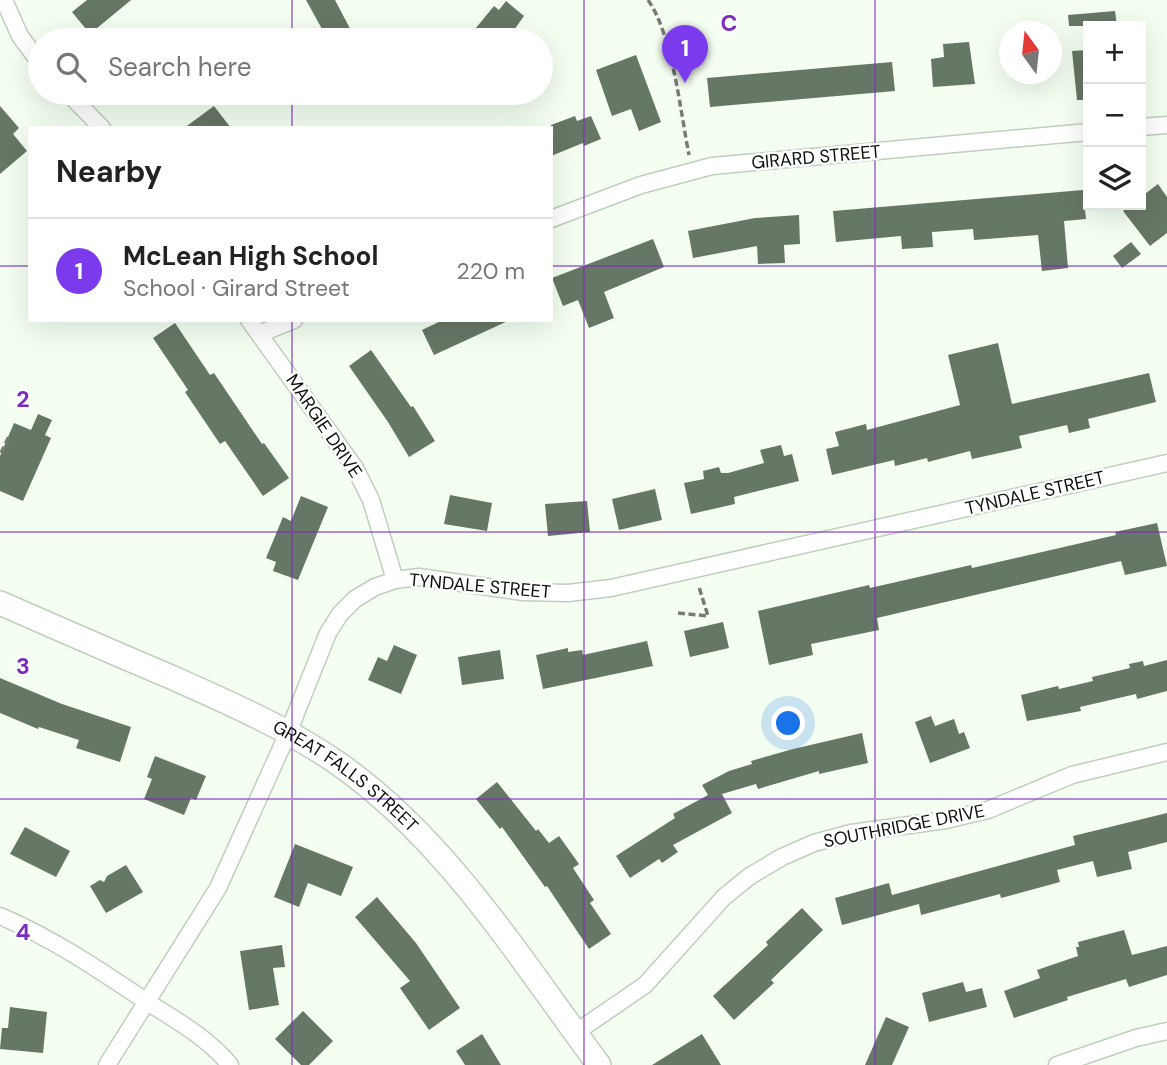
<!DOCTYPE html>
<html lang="en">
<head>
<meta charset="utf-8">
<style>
  body { margin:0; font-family:"DM Sans",sans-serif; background:#f6f6f6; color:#222 }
  .controls { position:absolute; right:21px; top:21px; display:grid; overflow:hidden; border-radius:0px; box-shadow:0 7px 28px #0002 }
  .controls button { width:63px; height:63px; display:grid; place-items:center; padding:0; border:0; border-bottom:2px solid #e0e0e0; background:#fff; color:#222; font:35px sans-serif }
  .compass { position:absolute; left:999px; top:21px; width:63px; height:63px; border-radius:50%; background:#fff; box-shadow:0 7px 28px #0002; rotate:345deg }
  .you { position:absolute; left:789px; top:724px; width:24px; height:24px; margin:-18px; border:5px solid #fff; border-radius:50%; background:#1a73e8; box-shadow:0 0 0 10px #1a73e833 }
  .badge { display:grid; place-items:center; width:46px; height:46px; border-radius:50%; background:#7c3aed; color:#fff; font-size:23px; font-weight:700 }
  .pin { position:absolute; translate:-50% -58px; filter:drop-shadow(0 2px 4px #0008) }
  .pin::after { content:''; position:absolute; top:37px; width:24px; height:21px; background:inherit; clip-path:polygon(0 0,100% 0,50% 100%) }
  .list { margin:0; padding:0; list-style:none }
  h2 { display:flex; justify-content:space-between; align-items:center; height:91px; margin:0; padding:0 28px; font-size:30px }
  h2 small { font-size:23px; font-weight:400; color:#767676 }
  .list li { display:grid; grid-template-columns:46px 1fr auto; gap:21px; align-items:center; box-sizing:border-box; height:105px; padding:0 28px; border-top:2px solid #e0e0e0 }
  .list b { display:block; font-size:26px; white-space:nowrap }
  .list p { margin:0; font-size:23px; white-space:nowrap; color:#767676 }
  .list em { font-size:23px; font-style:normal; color:#767676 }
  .icon { flex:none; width:38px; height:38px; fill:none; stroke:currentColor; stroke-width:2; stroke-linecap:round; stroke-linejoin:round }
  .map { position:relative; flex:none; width:1167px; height:1065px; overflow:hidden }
  .search { position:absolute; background:#fff; box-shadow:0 7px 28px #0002; left:28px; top:28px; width:525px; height:77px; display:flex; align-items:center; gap:18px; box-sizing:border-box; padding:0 24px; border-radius:38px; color:#767676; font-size:26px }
  .panel { position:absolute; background:#fff; box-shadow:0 7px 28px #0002; left:28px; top:126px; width:525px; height:196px; border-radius:0px }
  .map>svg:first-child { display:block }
  .building { fill:#677765 }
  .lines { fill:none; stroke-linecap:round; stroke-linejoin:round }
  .minor-casing { stroke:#bed0bb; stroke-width:19 }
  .secondary-casing { stroke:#bed0bb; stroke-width:26 }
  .path { stroke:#757d73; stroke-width:3.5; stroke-dasharray:7 3.5; stroke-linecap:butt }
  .minor { stroke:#fff; stroke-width:16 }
  .secondary { stroke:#fff; stroke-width:23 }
  .grid { fill:none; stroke:#7b2cbf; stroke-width:2; stroke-opacity:0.55 }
  .labels { text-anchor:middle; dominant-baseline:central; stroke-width:5; stroke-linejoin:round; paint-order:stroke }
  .street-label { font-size:18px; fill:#0a1009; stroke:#fff }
  .grid-label { font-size:23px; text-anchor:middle; font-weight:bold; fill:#7b2cbf; stroke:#fff; stroke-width:5; stroke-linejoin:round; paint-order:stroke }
</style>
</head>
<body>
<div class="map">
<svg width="1167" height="1065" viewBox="0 0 1167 1065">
  <rect width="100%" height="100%" fill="#f4fff2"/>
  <path class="building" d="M 87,0 L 131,0 L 90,34 L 72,12 Z
    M 306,0 L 335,0 L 356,40 L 328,40 Z
    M 506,1 L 524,16 L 507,40 L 466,40 L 494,6 L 499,10 Z
    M 1115,11 L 1117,26 L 1069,26 L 1068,15 Z
    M 969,42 L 975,84 L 933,87 L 931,59 L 944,57 L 943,44 Z
    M 1088,50 L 1088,100 L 1077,100 L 1072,51 Z
    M 636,55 L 661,122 L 639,131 L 631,109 L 612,116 L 596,70 Z
    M 892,62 L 895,91 L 710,107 L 707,78 Z
    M 0,106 L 19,128 L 13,134 L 27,151 L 0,174 Z
    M 214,106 L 231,128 L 184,128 Z
    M 575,116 L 577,121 L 591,116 L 601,139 L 584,146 L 583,143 L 551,156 L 551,125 Z
    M 1158,184 L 1167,197 L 1167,233 L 1150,246 L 1123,211 L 1131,205 L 1141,205 L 1141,197 Z
    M 1083,190 L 1086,219 L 1064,221 L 1068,268 L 1042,271 L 1038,235 L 974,240 L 973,229 L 932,232 L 933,247 L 902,249 L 901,236 L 836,242 L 833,211 Z
    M 799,215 L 800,244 L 784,245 L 785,263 L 758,264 L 757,246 L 693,258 L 688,231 L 755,218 Z
    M 653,239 L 664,267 L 604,292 L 614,318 L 589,328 L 578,300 L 563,306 L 552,278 Z
    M 1131,242 L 1141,254 L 1122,268 L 1113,256 Z
    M 443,320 L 510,320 L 434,355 L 422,330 Z
    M 175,323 L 210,375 L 214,373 L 262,444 L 264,443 L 289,478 L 263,496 L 225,441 L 220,444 L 185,392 L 188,390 L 153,338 Z
    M 998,343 L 1012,404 L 1149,373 L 1156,402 L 1088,419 L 1090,428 L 1069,433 L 1067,425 L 1019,436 L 1022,448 L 972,459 L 970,451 L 928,462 L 927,458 L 895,466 L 894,460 L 832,475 L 826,449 L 839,446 L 835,432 L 866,424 L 867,430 L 960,405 L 948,355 Z
    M 371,350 L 411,407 L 413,406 L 435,441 L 409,457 L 388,422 L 349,366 Z
    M 38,414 L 52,420 L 45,435 L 51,438 L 23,501 L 0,491 L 0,456 L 14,423 L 31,430 Z
    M 781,445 L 784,456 L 792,454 L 799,481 L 734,497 L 735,504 L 691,514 L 684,483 L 704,479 L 703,471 L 719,467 L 721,473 L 728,473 L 764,463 L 760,450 Z
    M 655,489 L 662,520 L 619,530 L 612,499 Z
    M 450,495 L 492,503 L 487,531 L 444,524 Z
    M 301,496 L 328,507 L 298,580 L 273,571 L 276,562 L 266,558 L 283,517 L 291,521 Z
    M 587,501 L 590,532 L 548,536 L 545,504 Z
    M 1157,523 L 1167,566 L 1125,575 L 1121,561 L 877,618 L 879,630 L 811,644 L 813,655 L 769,665 L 758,611 L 869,585 L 870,588 L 971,565 L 972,568 L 1116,535 L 1115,532 Z
    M 723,622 L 729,648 L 690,657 L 684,631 Z
    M 647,641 L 653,666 L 543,689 L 536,655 L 568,648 L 568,652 L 582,650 L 583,655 Z
    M 394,645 L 417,655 L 401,694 L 368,680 L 378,657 L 387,661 Z
    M 500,650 L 504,679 L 462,685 L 458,657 Z
    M 1167,660 L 1167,691 L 1137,699 L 1136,694 L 1080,707 L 1081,711 L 1027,721 L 1021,695 L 1058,686 L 1059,689 L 1093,681 L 1092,677 L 1130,668 L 1129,664 L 1143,661 L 1144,666 Z
    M 0,678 L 62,704 L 131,727 L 120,762 L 76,748 L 79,740 L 39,727 L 38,729 L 0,713 Z
    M 931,716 L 935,726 L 954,719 L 959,734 L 964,732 L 970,748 L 930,763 L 915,722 Z
    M 862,733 L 868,763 L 819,774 L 819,771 L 758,789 L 756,784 L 722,794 L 732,813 L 673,845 L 678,852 L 662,863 L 659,859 L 630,878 L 616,856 L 675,818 L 673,814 L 708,795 L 702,785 L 729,771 L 752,764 L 751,761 L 793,749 Z
    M 155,756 L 206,776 L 196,800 L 191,798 L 184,815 L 144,799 L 152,779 L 147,777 Z
    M 497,782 L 536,831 L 538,829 L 549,843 L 559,836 L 579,864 L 573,868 L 594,900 L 590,903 L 611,934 L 589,949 L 547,886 L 545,887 L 502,827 L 500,829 L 476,799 Z
    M 1167,813 L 1167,842 L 1128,852 L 1132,869 L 1097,877 L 1093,861 L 1057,870 L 1060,882 L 1001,898 L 1000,894 L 921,915 L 919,904 L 842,925 L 835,898 L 889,883 L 892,895 L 1075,845 L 1073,836 Z
    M 25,827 L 70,851 L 56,877 L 10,854 Z
    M 295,844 L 353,867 L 341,896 L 308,883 L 299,907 L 274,897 Z
    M 126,865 L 143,892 L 106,913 L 90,886 L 100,880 L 104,882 L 107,876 Z
    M 377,897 L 416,943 L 460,1008 L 429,1030 L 400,988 L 410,981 L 355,917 Z
    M 802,908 L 823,930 L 771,980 L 774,983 L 734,1020 L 713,996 L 768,945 L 766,942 Z
    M 1124,930 L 1132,955 L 1167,946 L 1167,975 L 1129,987 L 1126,979 L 1067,997 L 1068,1000 L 1014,1018 L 1004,991 L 1040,978 L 1037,970 L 1078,956 L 1076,947 L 1079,947 L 1078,942 Z
    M 282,945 L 285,967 L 273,968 L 279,1005 L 249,1010 L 240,951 Z
    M 963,982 L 966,992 L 982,988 L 987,1007 L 929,1022 L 922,993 Z
    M 10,1007 L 47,1012 L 43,1053 L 0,1049 L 2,1028 L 8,1028 Z
    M 303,1011 L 333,1041 L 309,1065 L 301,1065 L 275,1039 Z
    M 886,1017 L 909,1027 L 892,1065 L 865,1065 Z
    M 482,1034 L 501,1065 L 465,1065 L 456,1051 Z
    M 702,1034 L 721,1065 L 652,1065 Z"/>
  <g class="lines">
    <g class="minor-casing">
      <path id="minor" d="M 4,0 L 20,36 L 40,63
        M 68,93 L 102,128
        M 1141,127 L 1167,125
        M 551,219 L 641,185 L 712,166 L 1088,132
        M 249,320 L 355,468 L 371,500 L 395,580
        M 259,334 L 294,320
        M 0,916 C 52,938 98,969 144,1000 C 174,1019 207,1037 230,1065
        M 575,1033 L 645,985 L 724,897 L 750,876 L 782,857 L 814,843 L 851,833 L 946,820 L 988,810 L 1072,775 L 1167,752
        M 107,1065 L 218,888 L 288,733 L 328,633 L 340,614 L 355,599 L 375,587 L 395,580 L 419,577 L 523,592 L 568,593 L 611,588 L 1167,463
        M 1057,1065 L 1136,1038 L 1167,1031"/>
    </g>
    <g class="secondary-casing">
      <g id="secondary">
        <path id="s1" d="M 0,603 C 57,628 114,653 171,677 C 227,702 285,727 336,762 C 446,838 520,959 599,1065"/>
      </g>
    </g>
    <path class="path" d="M 648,0 C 673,36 680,110 689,155
      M 1,453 L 9,436
      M 678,613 L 708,616 L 699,587"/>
    <use href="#minor" class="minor"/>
    <use href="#secondary" class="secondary"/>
  </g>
  <path class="grid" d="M 292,0 L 292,40M 584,0 L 584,1065M 875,0 L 875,1065M 292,93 L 292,128M 0,266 L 30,266M 551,266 L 1167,266M 292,320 L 292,1065M 0,532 L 1167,532M 0,799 L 1167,799"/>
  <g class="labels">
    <g class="street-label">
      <text transform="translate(816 157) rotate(-5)">GIRARD STREET</text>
      <text transform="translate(324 426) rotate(56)">MARGIE DRIVE</text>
      <text transform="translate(1035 493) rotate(-13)">TYNDALE STREET</text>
      <text transform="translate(480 586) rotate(5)">TYNDALE STREET</text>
      <text stroke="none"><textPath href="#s1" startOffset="388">GREAT FALLS STREET</textPath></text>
      <text transform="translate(904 826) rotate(-11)">SOUTHRIDGE DRIVE</text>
    </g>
  </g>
  <g class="grid-label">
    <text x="729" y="31">C</text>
    <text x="23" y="407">2</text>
    <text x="23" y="674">3</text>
    <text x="23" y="940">4</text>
  </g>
</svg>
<div class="controls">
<button>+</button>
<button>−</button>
<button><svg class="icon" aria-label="layers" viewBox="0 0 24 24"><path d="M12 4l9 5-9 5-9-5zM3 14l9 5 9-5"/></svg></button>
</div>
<svg class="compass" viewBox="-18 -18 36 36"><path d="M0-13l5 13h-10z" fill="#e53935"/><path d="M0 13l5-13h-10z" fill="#767676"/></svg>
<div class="you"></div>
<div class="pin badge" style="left:685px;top:83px">1</div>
<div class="search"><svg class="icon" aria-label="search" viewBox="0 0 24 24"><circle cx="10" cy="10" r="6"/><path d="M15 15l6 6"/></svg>Search here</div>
<section class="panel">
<h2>Nearby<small></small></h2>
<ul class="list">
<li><span class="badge">1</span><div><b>McLean High School</b><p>School · Girard Street</p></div><em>220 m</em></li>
</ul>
</section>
</div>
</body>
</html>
